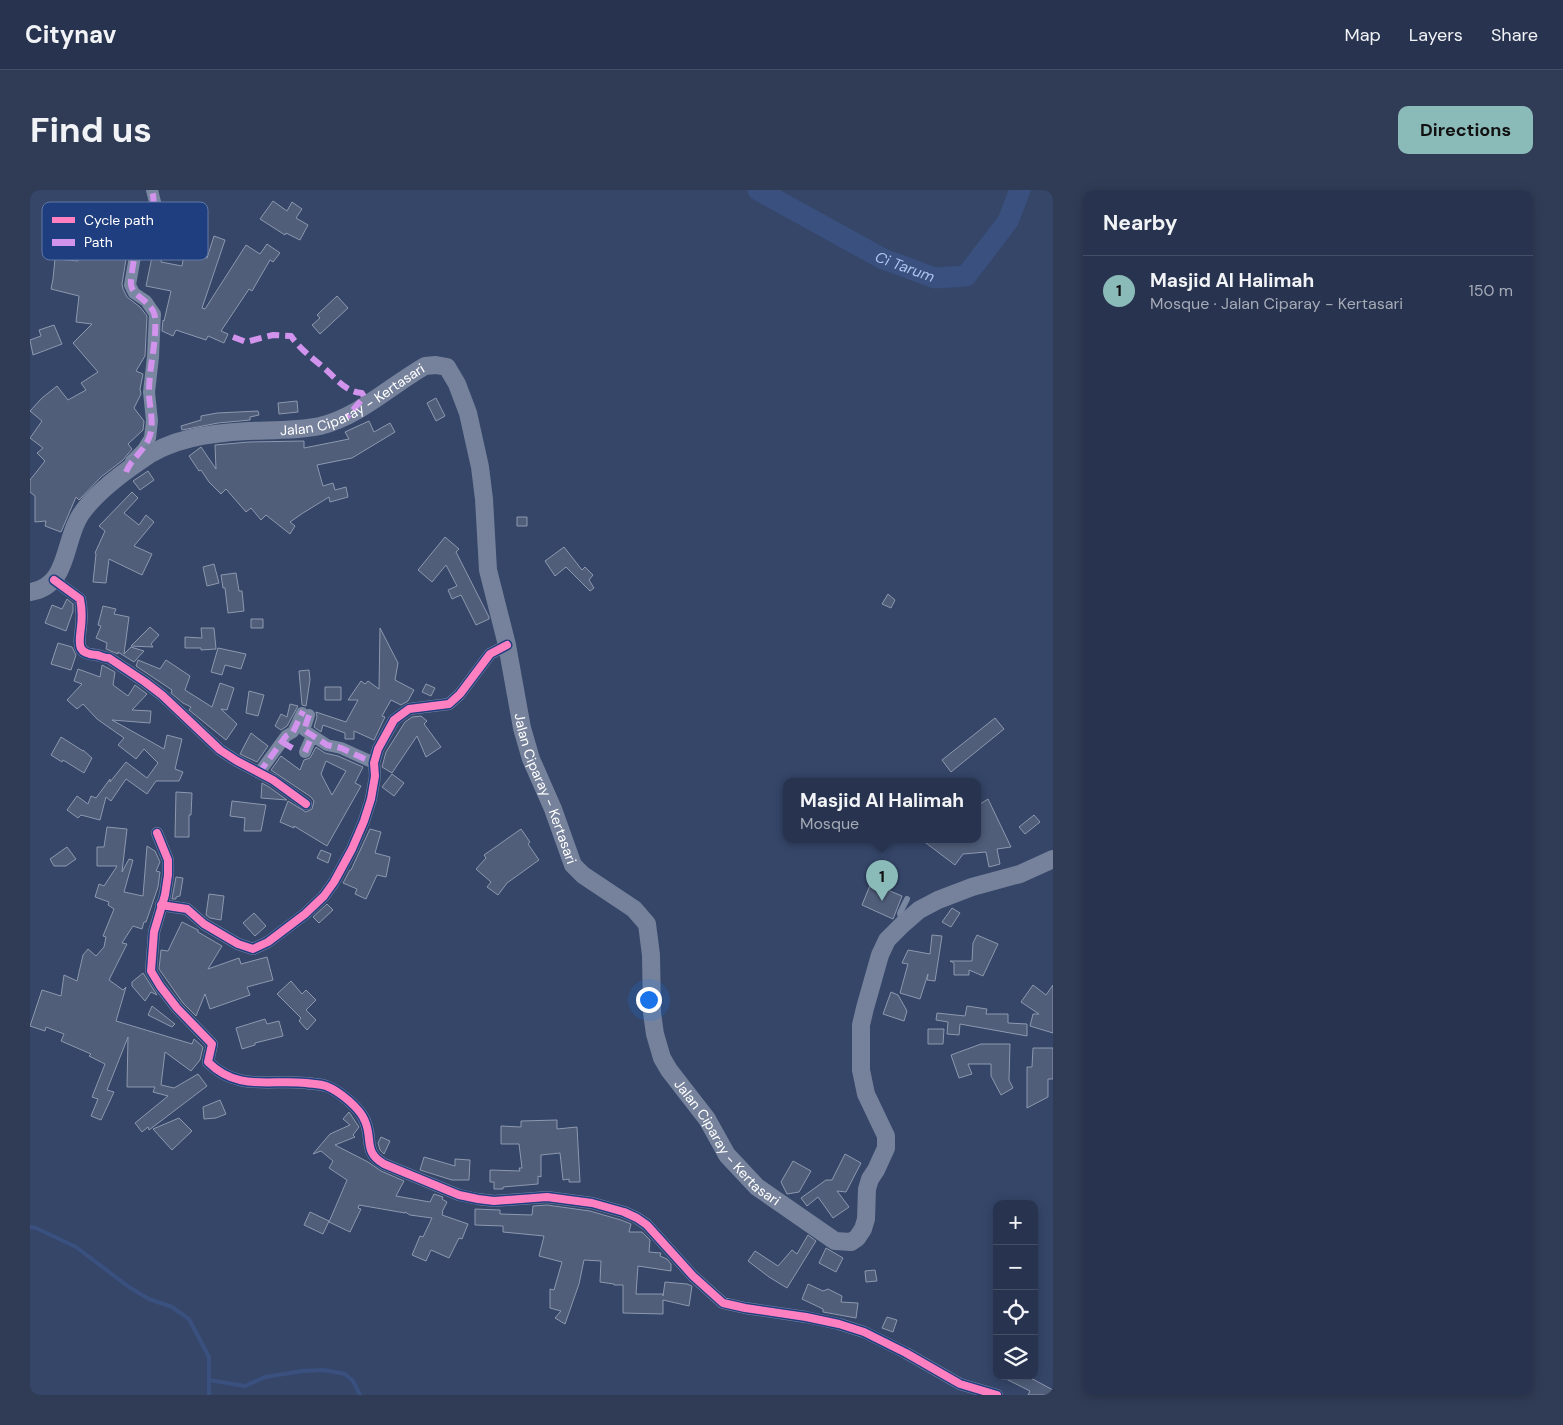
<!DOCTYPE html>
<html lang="en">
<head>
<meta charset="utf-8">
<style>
  body { margin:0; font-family:"DM Sans",sans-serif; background:#303c56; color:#f1f3f6 }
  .controls { position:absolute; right:15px; bottom:15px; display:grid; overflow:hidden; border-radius:10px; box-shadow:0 2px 12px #0003 }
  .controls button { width:45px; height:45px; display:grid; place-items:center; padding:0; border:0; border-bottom:1px solid #444f66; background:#28344f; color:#f1f3f6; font:25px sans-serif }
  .you { position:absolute; left:618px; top:809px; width:18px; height:18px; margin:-12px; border:4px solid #fff; border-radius:50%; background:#1a73e8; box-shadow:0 0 0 8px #1a73e833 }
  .badge { display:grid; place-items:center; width:32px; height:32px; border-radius:50%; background:#8bbbb9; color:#111; font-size:16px; font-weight:700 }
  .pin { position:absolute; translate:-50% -41px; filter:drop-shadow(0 1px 2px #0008) }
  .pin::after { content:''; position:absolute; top:26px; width:18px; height:15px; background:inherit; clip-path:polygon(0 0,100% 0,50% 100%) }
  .popup { position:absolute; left:753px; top:588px; width:198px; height:65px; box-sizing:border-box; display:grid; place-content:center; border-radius:10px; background:#28344f; filter:drop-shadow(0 1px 4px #0005); font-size:16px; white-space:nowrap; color:#a5aab7 }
  .popup b { font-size:19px; color:#f1f3f6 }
  .popup::after { content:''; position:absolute; left:50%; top:100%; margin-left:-10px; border:10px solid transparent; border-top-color:#28344f }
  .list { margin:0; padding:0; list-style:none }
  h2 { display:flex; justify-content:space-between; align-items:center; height:65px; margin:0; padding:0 20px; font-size:21px }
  h2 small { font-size:16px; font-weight:400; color:#a5aab7 }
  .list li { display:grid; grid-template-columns:32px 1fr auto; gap:15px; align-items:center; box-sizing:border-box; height:70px; padding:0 20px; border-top:1px solid #444f66 }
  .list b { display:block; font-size:19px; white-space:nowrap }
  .list p { margin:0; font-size:16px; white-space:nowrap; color:#a5aab7 }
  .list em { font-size:16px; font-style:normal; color:#a5aab7 }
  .icon { flex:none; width:28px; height:28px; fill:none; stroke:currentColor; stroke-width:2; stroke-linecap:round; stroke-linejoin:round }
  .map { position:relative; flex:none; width:1023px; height:1205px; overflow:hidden; border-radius:10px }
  header { display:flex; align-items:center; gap:30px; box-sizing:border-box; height:70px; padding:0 25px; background:#28344f; border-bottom:1px solid #444f66 }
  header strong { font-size:24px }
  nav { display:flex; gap:28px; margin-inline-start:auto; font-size:18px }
  .intro { display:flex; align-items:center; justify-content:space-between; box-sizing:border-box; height:120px; padding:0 30px }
  h1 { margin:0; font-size:35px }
  .button { padding:12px 22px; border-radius:10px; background:#8bbbb9; color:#111; font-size:18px; font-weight:700 }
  main { display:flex; gap:30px; padding:0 30px }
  aside { flex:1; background:#28344f; border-radius:10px; box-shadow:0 2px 12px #0003 }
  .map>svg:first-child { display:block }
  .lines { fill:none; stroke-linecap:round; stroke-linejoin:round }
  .stream { stroke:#3a507f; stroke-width:4 }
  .river { stroke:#3a507f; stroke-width:21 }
  .building { fill:#505e7a; stroke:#8e98ae; fill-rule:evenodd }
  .service { stroke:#7a87a0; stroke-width:6 }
  .minor { stroke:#7a87a0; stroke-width:12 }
  .secondary { stroke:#76829b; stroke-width:18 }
  .quiet { stroke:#d193ec; stroke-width:6; stroke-dasharray:12 6; stroke-linecap:butt }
  .cycleway-casing { stroke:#1f3e7f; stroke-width:11 }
  .cycleway { stroke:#ff80c0; stroke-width:8 }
  .labels { text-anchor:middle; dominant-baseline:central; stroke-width:4.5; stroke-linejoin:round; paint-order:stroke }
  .street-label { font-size:14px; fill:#fff; stroke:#1f3e7f }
  .water-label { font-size:15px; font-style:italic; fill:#aec5f0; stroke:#1f3e7f }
  .key { fill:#1f3e7f; stroke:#6278a5; stroke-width:1 }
  .key-label { font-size:14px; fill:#fff }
</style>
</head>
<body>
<header>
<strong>Citynav</strong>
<nav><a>Map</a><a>Layers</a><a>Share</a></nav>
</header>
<div class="intro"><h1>Find us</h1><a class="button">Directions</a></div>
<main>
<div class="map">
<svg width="1023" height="1205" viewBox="0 0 1023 1205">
  <rect width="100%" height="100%" fill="#354669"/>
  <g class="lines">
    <path class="stream" d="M 0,1037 L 6,1038 L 46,1057 L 99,1097 L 119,1109 L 142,1117 L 159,1129 L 179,1167 L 179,1205
      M 179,1190 L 215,1196 L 235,1187 L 273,1181 L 294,1180 L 315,1184 L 323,1191 L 330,1205"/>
    <path class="river" id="s1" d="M 728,0 L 853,69 L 905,88 L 936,86 L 978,31 L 990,0"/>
  </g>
  <path class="building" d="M 243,11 L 257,21 L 262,12 L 272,19 L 266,28 L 278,35 L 270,50 L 256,43 L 255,45 L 230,29 Z
    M 139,20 L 157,25 L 152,43 L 134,38 Z
    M 184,46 L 195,50 L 172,118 L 175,119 L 216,55 L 230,64 L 237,54 L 250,63 L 243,72 L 240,70 L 222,101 L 219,99 L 191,141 L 198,144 L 194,153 L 178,146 L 176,150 L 146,140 L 143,146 L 132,141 L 133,130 L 134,131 L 141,101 L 116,96 L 122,67 L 132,68 L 131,72 L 152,76 L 154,65 L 177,68 Z
    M 55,52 L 82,61 L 80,67 L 96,69 L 92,94 L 93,99 L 97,107 L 110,117 L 117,126 L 115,166 L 106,181 L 113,184 L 110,199 L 111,204 L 104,218 L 114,231 L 113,240 L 98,254 L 102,259 L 93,270 L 71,287 L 49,310 L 46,307 L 31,342 L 15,336 L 16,331 L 5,332 L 5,306 L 0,302 L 0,290 L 15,271 L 7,263 L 13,258 L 0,248 L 12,231 L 0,221 L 12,208 L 27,196 L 38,210 L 56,200 L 51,193 L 68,182 L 43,153 L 62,134 L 46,132 L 49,106 L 21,99 L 23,89 L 25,69 L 48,71 Z
    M 307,106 L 318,118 L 290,144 L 282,135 L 290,128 L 287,125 Z
    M 24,135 L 32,154 L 3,165 L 0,150 L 11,146 L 9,140 Z
    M 406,208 L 415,226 L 406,231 L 397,213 Z
    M 267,211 L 268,222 L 249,224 L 248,213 Z
    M 228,221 L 229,225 L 220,227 L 220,230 L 188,233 L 152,240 L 151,236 L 171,230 L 171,226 L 187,223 Z
    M 339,231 L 344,242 L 360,233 L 365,242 L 322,268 L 287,275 L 293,296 L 303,293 L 305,300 L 316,297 L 318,307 L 300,312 L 299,307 L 273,323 L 260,332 L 265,336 L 260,344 L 236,325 L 231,330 L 221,318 L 216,322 L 196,299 L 191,304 L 179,292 L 171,280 L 169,281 L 159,266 L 171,257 L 186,279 L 185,255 L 219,252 L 274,251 L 274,258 L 319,249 L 315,242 Z
    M 118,281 L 124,290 L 110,300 L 103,291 Z
    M 102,302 L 108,308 L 94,323 L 109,335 L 116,325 L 124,332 L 104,356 L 122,364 L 112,385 L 79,369 L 76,393 L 63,392 L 66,364 L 65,363 L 75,341 L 69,336 Z
    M 487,327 L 497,327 L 497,336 L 487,336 Z
    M 415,347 L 429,359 L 426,362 L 459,427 L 459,429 L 446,435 L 431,405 L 422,409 L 418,400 L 427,396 L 416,375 L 402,392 L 388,380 Z
    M 534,357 L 552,380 L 555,377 L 563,385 L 559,390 L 564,398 L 560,401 L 536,377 L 525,386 L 515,371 Z
    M 184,374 L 189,393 L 177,396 L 173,377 Z
    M 206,383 L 209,401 L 212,401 L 214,421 L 198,423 L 195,398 L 193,398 L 191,385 Z
    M 858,404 L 865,410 L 861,418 L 852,414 Z
    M 37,409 L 43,414 L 43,421 L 36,441 L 15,433 L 22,415 L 32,419 Z
    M 73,416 L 86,419 L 84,424 L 99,427 L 94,464 L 101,457 L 114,461 L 104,472 L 88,462 L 88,464 L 76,459 L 77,453 L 66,448 L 71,436 L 68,435 Z
    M 221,429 L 233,429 L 233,438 L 221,438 Z
    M 120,437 L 129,445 L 121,454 L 123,457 L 101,456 Z
    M 171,438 L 184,438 L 186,459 L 171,460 L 171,458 L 155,458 L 155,447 L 172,448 Z
    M 350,438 L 368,473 L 365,490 L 384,500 L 378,511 L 371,515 L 361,510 L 352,526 L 355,527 L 344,550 L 324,541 L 324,549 L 315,549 L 315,543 L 293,535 L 291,542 L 284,537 L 287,527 L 286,522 L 316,532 L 328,510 L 318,510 L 331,491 L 335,494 L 338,491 L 349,499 Z
    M 28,453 L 42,457 L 46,465 L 41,480 L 21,474 Z
    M 188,458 L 216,464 L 211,479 L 195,475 L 192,485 L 181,482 Z
    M 108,470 L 130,479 L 136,470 L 160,486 L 155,500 L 182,517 L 190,493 L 204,498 L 197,520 L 191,519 L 207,534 L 196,550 L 170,529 L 159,520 L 161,517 L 153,513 L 141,503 L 142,500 L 106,476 Z
    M 72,475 L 85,482 L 83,495 L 98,506 L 105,495 L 117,504 L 102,520 L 121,521 L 120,533 L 82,530 L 134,559 L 137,545 L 152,549 L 145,579 L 153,582 L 149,591 L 126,591 L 117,604 L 96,589 L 81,611 L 76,607 L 70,630 L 51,625 L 48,628 L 37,620 L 47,606 L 58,614 L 61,606 L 66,608 L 80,589 L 80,592 L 96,572 L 117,588 L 128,573 L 114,559 L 106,569 L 88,555 L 94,548 L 67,529 L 53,514 L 47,519 L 37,510 L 52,494 L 44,491 L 48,479 L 70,487 Z
    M 279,480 L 280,490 L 276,516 L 272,515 L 269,481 Z
    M 396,494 L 405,498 L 401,506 L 392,502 Z
    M 295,497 L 311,497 L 311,510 L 295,510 Z
    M 219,501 L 234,505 L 228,526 L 216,523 Z
    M 260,514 L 268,516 L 257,536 L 251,540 L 245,536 L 251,524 L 257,527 Z
    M 391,526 L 397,531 L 394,534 L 411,557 L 396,567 L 387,546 L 362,583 L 352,577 L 356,562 L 375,532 L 382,527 Z
    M 965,528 L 974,539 L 921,582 L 912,570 Z
    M 221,543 L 238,556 L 227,572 L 210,564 Z
    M 31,547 L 53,561 L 53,560 L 62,568 L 54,583 L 33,570 L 32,572 L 21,565 Z
    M 286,557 L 295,563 L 308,566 L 333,577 L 325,593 L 331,596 L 297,656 L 264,636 L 264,638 L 250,632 L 258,611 L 276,622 L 282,619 L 284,611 L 281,607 L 241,580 L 251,566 L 270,580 L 274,570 L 280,568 ZM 296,571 L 316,581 L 302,605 L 291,584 Z
    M 362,584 L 374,593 L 364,606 L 352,597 Z
    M 232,593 L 239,597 L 257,610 L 231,608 Z
    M 146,602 L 162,603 L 161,625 L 159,625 L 159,647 L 145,647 Z
    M 958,609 L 981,657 L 967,659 L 970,674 L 959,677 L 956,662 L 933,664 L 925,675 L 892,650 L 947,650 L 947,616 Z
    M 202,611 L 236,615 L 231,641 L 214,641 L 215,628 L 200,626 Z
    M 1004,625 L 1010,632 L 995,644 L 989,637 Z
    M 77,637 L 97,639 L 92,682 L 99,669 L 103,670 L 94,702 L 113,706 L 117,656 L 125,661 L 130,672 L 126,681 L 130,682 L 128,697 L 116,732 L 114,732 L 112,739 L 103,736 L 92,753 L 97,754 L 79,790 L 93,800 L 96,797 L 86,831 L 162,854 L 164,849 L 173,857 L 170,870 L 161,881 L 135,862 L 131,895 L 144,898 L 168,884 L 177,896 L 119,940 L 118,937 L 112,942 L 105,933 L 138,906 L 123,902 L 125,897 L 97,897 L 98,847 L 77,900 L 84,902 L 71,930 L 61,926 L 68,909 L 62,907 L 75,874 L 59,866 L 61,864 L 31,851 L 34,844 L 16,837 L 15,841 L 0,836 L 12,800 L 31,806 L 34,785 L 47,791 L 53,765 L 58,759 L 66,766 L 74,757 L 76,747 L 73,746 L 84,719 L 78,715 L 79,712 L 65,707 L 69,694 L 74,696 L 87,676 L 67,676 L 67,657 L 74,657 Z
    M 340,639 L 351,642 L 345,663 L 360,667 L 356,687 L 347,685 L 336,709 L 325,704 L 327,699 L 313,693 L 320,680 L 321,680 Z
    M 491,639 L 500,652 L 498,654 L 509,670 L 477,693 L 468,705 L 457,697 L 461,692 L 446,679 L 456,668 L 454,665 Z
    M 37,657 L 46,669 L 36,676 L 24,676 L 20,669 Z
    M 291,660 L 301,664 L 298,673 L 287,668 Z
    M 146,687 L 153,688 L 150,706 L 146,707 L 146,709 L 142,709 Z
    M 841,693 L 872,706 L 863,729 L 832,715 Z
    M 179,704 L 194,706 L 191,730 L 180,728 L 176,725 Z
    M 297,714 L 303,720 L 289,733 L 283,727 Z
    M 922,718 L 930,723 L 921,737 L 912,732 Z
    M 224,723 L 236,736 L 225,746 L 213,733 Z
    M 152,732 L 168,740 L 168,742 L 192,756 L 178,779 L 209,768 L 211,774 L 237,767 L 243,790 L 217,797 L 220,805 L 180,819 L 175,804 L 166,826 L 153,813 L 129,779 L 131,760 L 138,761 Z
    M 902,745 L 912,746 L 905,791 L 897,790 L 898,784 L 890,809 L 870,803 L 878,774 L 872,773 L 878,760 L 900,764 Z
    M 947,745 L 968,754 L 953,786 L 939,780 L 939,785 L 924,785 L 924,773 L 920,771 L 942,771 L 943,753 Z
    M 113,783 L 127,805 L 121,802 L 115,811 L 102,796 L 102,792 Z
    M 261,791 L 272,804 L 276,800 L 286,810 L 276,820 L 286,830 L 277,840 L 269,831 L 271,828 L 247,804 Z
    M 1003,795 L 1016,805 L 1023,795 L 1023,843 L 1000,836 L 1003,824 L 1009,824 L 991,812 Z
    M 861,802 L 868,805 L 877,821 L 874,831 L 853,824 Z
    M 122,816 L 145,834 L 142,837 L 118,825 Z
    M 937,816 L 957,819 L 956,824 L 978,824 L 978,833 L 997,834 L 997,846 L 930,834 L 929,845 L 917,844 L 918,832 L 906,830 L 907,823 L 935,826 Z
    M 235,829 L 237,834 L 249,831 L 253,846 L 225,853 L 225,855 L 212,859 L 206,838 Z
    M 898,839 L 914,839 L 913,854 L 898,854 Z
    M 951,854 L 980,854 L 979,890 L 983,898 L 971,905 L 961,886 L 961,874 L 938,874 L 942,884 L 929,888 L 921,865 Z
    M 1003,858 L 1023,858 L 1023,889 L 1018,889 L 1018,907 L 997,918 L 997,877 L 1002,877 Z
    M 190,910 L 196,924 L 186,928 L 174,929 L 173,917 Z
    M 319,922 L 329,937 L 323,945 L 325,947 L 305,955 L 338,972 L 351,981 L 374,991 L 366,1006 L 400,1012 L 404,1004 L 413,1007 L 412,1009 L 417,1012 L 412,1022 L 413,1022 L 412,1025 L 438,1034 L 432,1049 L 429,1048 L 419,1068 L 401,1060 L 396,1071 L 382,1065 L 390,1046 L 393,1047 L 402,1028 L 380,1025 L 375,1022 L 375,1023 L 329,1015 L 328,1018 L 331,1019 L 320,1042 L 299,1032 L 317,990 L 299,978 L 303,971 L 291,961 L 283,964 L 300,944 L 320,935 L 313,929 Z
    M 149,928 L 162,941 L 142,960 L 123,939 Z
    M 527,930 L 527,939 L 547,937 L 550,992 L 539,992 L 539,989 L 533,990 L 530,963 L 511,965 L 511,987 L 508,986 L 508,994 L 473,997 L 473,999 L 464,999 L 464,992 L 460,992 L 460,980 L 490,981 L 489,978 L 492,978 L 489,954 L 471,954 L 471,936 L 491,937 L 491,931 Z
    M 351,947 L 360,951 L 354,964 L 350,960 L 348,953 Z
    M 815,964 L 831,973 L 816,1002 L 807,1001 L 819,1017 L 803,1028 L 788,1007 L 777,1016 L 771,1008 L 796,990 L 802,990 Z
    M 394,967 L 425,976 L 425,969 L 440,970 L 439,990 L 422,990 L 390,980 Z
    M 763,971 L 781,981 L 769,1002 L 757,1004 L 751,992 Z
    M 517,1015 L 560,1021 L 591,1030 L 601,1034 L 599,1042 L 612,1042 L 620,1050 L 619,1062 L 631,1063 L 630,1066 L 637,1069 L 641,1074 L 641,1081 L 608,1076 L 606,1104 L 633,1104 L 633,1106 L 635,1092 L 657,1094 L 662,1096 L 659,1116 L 633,1110 L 633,1124 L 593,1123 L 593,1095 L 584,1095 L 584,1094 L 570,1092 L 571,1071 L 554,1070 L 549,1094 L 535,1134 L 525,1128 L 531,1121 L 520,1118 L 520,1099 L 524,1100 L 532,1072 L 509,1066 L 514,1046 L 473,1042 L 473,1036 L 445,1035 L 445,1019 L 470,1020 L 470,1024 L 502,1025 L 503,1016 Z
    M 280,1022 L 299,1031 L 293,1044 L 274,1035 Z
    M 778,1045 L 786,1051 L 757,1098 L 739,1087 L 718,1071 L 725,1061 L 748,1076 L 762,1060 L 767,1064 Z
    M 796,1058 L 813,1068 L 806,1082 L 789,1073 Z
    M 845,1080 L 847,1091 L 836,1092 L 835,1081 Z
    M 778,1094 L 793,1101 L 798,1099 L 812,1106 L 811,1112 L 828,1113 L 826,1128 L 793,1122 L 793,1119 L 772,1109 Z
    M 857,1127 L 867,1130 L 863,1142 L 852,1138 Z
    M 970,1186 L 997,1186 L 1023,1200 L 1023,1205 L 998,1205 L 1000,1201 Z"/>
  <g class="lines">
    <path class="service" d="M 872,733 L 870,723 L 877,709"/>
    <path class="minor" d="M 101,271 L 113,259 L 120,248 L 122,231 L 119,202 L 123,167 L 125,124 L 116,111 L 104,103 L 100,95 L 107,55 L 121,25 L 125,12 L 122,0
      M 24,390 L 50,409 C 52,418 52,428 51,437 C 49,454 46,464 67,465 C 71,466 74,468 79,468 L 115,492 L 132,505 L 190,560 L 207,571 L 243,590 L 276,614
      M 279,525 L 274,540 L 297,555 L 311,558 L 344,573
      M 275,562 L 282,546
      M 229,583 L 256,546 L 263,542 L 272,523
      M 127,643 L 138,670 L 138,685 L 135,705 L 124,742 L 121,781 L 130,796 L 147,818 L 182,854 L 178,872 C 208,902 240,889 276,893 C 282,894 290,894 296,896 C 309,901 330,918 335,931 C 343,949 333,962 354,974 L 429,1005 L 448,1009 L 464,1011 L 517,1007 L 562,1013 L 594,1022 L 607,1028 L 617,1035 L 663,1086 L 693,1113 L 715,1118 L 776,1127 L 809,1134 L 834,1142 L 876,1163 L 930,1194 L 967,1205
      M 131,715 L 157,719 L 174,734 L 208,754 L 223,759 L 238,752 L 275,724 L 294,706 L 304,692 L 322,659 L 334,631 L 341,609 L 345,586 L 344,573 L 348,559 L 364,530 L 379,519 L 419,514 L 430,504 L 460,464 L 477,455"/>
    <path class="secondary" id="s2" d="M 0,402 C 40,396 33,350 51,324 C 64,305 91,284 110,271 C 140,248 181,243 218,241 C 242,240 266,241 290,236 C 330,226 360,196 395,176 L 406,175 L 417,177 L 427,194 L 438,223 L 450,277 L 454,309 L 458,380 L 477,455 L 492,538 L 501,569 L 523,619 L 543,675 L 553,685 L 604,719 L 617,734 L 621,765 L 622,823 L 625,844 L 632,868 L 639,880 L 677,929 L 697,965 L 727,997 L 805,1051 L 821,1052 L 827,1048 L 833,1039 L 836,1029 L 837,999 L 840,989 L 846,980 L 856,958 L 856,946 L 836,904 L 831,880 L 831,835 L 835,818 L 850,765 L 857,750 L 873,734 L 889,720 L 908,710 L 942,697 L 990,684 L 1023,669"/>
    <path class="quiet" d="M 203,147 L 216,152 L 243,145 L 261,146 C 270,159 281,167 293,177 C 305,187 315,202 332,203 L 334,207 L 317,227
      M 96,282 C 101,269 114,261 119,248 C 125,233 119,217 119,202 C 119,177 127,152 125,127 C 123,111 101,106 101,94 C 100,90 106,57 107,53 C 116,32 128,24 122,0
      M 279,525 L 274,540 L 297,555 L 311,558 L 344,573
      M 252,552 L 264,559
      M 275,562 L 282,546
      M 229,583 L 256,546 L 263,542 L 273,521"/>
    <g class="cycleway-casing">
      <path id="cycleway" d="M 24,390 L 50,409 C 52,418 52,428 51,437 C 49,454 46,464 67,465 C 71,466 74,468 79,468 L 115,492 L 132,505 L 190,560 L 207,571 L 243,590 L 276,614
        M 127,643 L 138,670 L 138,685 L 135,705 L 124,742 L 121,781 L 130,796 L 147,818 L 182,854 L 178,872 C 208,902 240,889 276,893 C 282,894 290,894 296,896 C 309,901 330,918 335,931 C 343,949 333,962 354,974 L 429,1005 L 448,1009 L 464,1011 L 517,1007 L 562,1013 L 594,1022 L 607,1028 L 617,1035 L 663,1086 L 693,1113 L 715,1118 L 776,1127 L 809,1134 L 834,1142 L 876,1163 L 930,1194 L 967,1205
        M 131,715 L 157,719 L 174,734 L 208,754 L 223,759 L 238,752 L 275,724 L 294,706 L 304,692 L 322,659 L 334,631 L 341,609 L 345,586 L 344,573 L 348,559 L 364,530 L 379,519 L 419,514 L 430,504 L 460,464 L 477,455"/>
    </g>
    <use href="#cycleway" class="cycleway"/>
  </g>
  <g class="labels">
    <g class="street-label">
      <text stroke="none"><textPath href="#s2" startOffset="404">Jalan Ciparay - Kertasari</textPath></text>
      <text stroke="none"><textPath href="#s2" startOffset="944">Jalan Ciparay - Kertasari</textPath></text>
      <text stroke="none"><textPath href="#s2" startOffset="1364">Jalan Ciparay - Kertasari</textPath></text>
    </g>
    <g class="water-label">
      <text stroke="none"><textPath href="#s1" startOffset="166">Ci Tarum</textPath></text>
    </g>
  </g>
  <rect x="12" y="12" width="166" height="58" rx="8" class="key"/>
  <rect x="22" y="27" width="23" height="6" fill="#ff80c0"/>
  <rect x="22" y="49" width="23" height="7" fill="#d193ec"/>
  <g class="key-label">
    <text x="54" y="35">Cycle path</text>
    <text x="54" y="57">Path</text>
  </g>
</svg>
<div class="controls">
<button>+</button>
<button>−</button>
<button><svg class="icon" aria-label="locate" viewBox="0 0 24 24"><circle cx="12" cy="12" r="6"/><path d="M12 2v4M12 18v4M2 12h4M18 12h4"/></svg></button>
<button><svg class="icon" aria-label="layers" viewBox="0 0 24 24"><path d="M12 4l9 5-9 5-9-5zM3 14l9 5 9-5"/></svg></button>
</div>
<div class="you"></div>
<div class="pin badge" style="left:852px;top:711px">1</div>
<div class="popup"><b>Masjid Al Halimah</b>Mosque</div>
</div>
<aside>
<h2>Nearby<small></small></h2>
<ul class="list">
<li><span class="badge">1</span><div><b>Masjid Al Halimah</b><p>Mosque · Jalan Ciparay - Kertasari</p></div><em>150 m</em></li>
</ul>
</aside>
</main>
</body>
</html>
